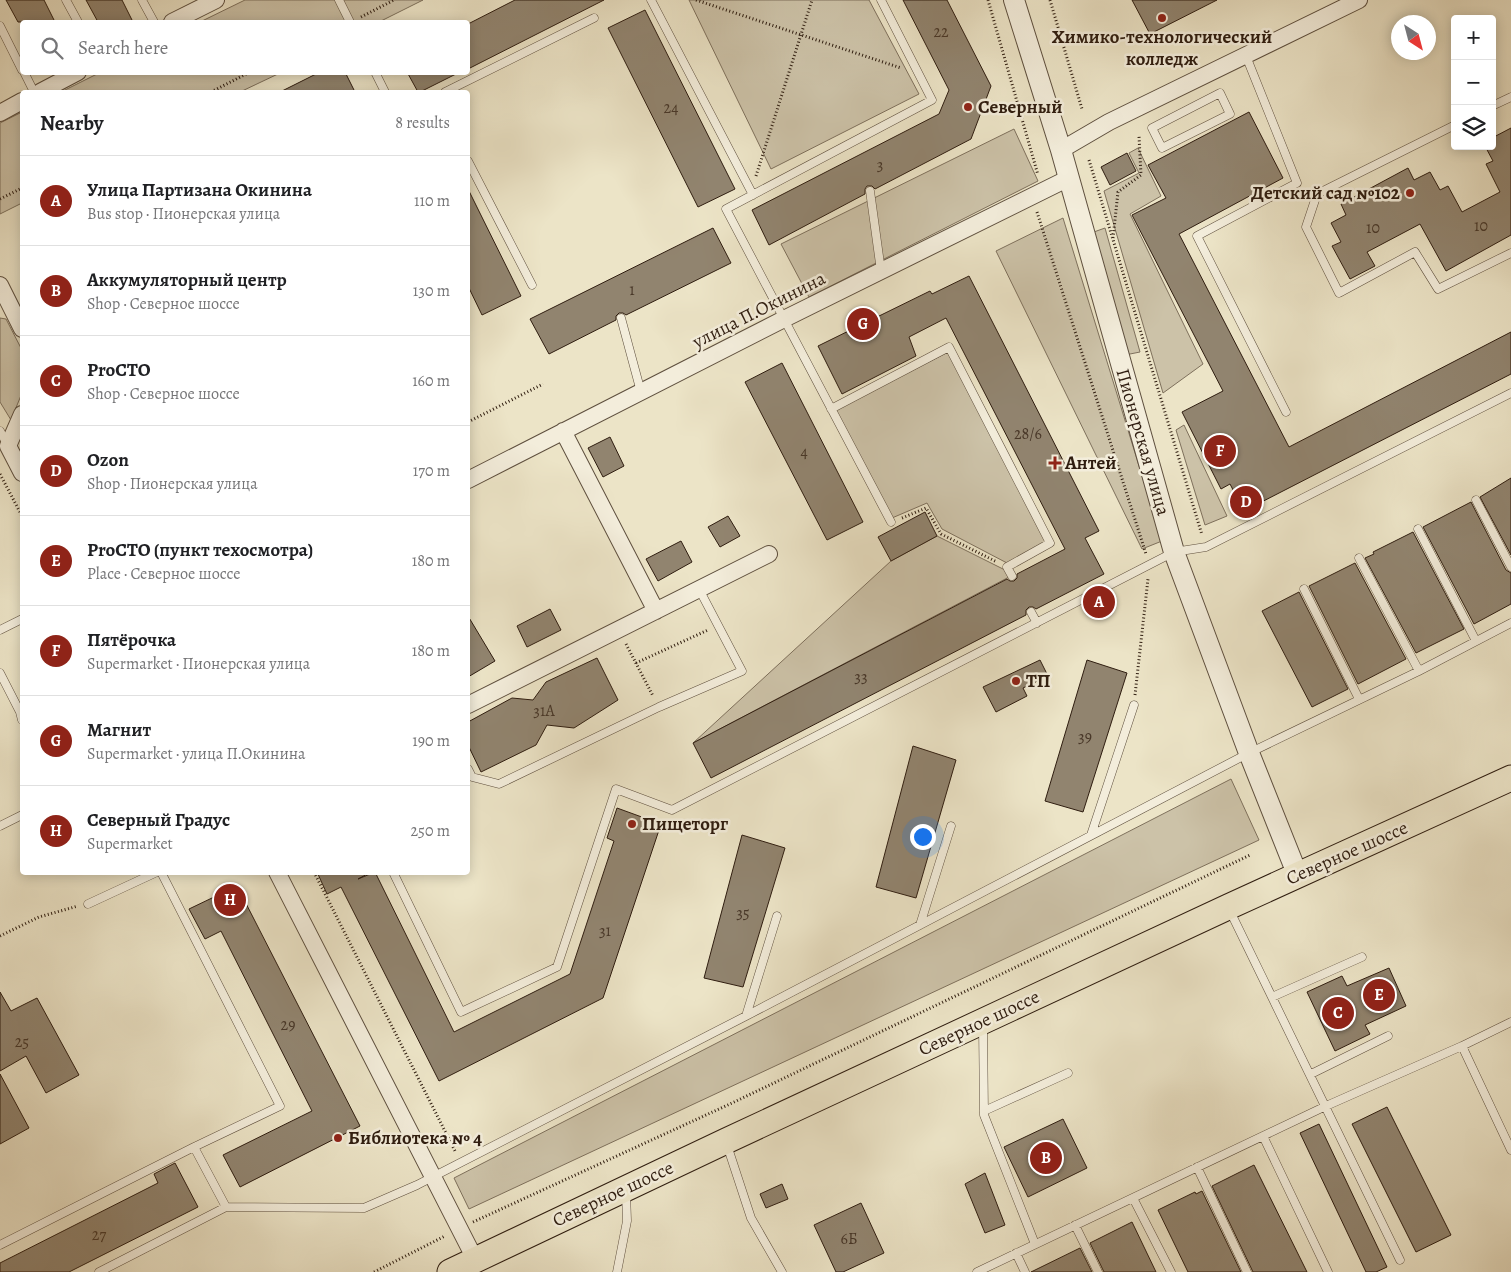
<!DOCTYPE html>
<html lang="en">
<head>
<meta charset="utf-8">
<style>
  body { margin:0; font-family:Alegreya,serif; background:#f6f6f6; color:#202124 }
  .controls { position:absolute; right:15px; top:15px; display:grid; overflow:hidden; border-radius:5px; box-shadow:0 2px 12px #0003 }
  .controls button { width:45px; height:45px; display:grid; place-items:center; padding:0; border:0; border-bottom:1px solid #e0e0e0; background:#fff; color:#202124; font:25px sans-serif }
  .compass { position:absolute; left:1391px; top:15px; width:45px; height:45px; border-radius:50%; background:#fff; box-shadow:0 2px 12px #0003; rotate:144deg }
  .you { position:absolute; left:922px; top:836px; width:18px; height:18px; margin:-12px; border:4px solid #fff; border-radius:50%; background:#1a73e8; box-shadow:0 0 0 8px #1a73e833 }
  .badge { display:grid; place-items:center; width:32px; height:32px; border-radius:50%; background:#8f2418; color:#fff; font-size:16px; font-weight:700 }
  .pin { position:absolute; translate:-50% -50%; border:2px solid #fff; box-shadow:0 1px 5px #0006 }
  .list { margin:0; padding:0; list-style:none }
  h2 { display:flex; justify-content:space-between; align-items:center; height:65px; margin:0; padding:0 20px; font-size:21px }
  h2 small { font-size:16px; font-weight:400; color:#757577 }
  .list li { display:grid; grid-template-columns:32px 1fr auto; gap:15px; align-items:center; box-sizing:border-box; height:90px; padding:0 20px; border-top:1px solid #e0e0e0 }
  .list b { display:block; font-size:19px; white-space:nowrap }
  .list p { margin:0; font-size:16px; white-space:nowrap; color:#757577 }
  .list em { font-size:16px; font-style:normal; color:#757577 }
  .icon { flex:none; width:28px; height:28px; fill:none; stroke:currentColor; stroke-width:2; stroke-linecap:round; stroke-linejoin:round }
  .map { position:relative; flex:none; width:1511px; height:1272px; overflow:hidden }
  .search { position:absolute; background:#fff; box-shadow:0 2px 12px #0003; left:20px; top:20px; width:450px; height:55px; display:flex; align-items:center; gap:12px; box-sizing:border-box; padding:0 18px; border-radius:5px; color:#757577; font-size:19px }
  .panel { position:absolute; background:#fff; box-shadow:0 2px 12px #0003; left:20px; top:90px; width:450px; height:785px; border-radius:5px }
  .map>svg:first-child { display:block }
  .green { fill:#ccc2a8; stroke:#7e705c }
  .building { fill:#91846f; stroke:#2f1d10 }
  .lines { fill:none; stroke-linecap:round; stroke-linejoin:round }
  .service-casing { stroke:#5e4f3e; stroke-width:9 }
  .minor-casing { stroke:#5e4f3e; stroke-width:18 }
  .tertiary-casing { stroke:#5e4f3e; stroke-width:22 }
  .primary-casing { stroke:#2f1d10; stroke-width:27 }
  .path { stroke:#2f1d10; stroke-width:3; stroke-dasharray:1 2.5; stroke-linecap:butt }
  .service { stroke:#f3eddb; stroke-width:8 }
  .minor { stroke:#f3eddb; stroke-width:16 }
  .tertiary { stroke:#f3eddb; stroke-width:20 }
  .primary { stroke:#ece4c7; stroke-width:25 }
  .poi-dot { fill:#8f2418; stroke:#f3eddb; stroke-width:2 }
  .labels { text-anchor:middle; dominant-baseline:central; stroke-width:5; stroke-linejoin:round; paint-order:stroke }
  .number-label { font-size:16px; fill:#483728 }
  .poi-label { font-size:19px; font-weight:bold; fill:#2f1d10; stroke:#f3eddb; text-anchor:start }
  .street-label { font-size:19px; fill:#2f1d10; stroke:#f3eddb }
</style>
</head>
<body>
<div class="map">
<svg width="1511" height="1272" viewBox="0 0 1511 1272">
  <rect width="100%" height="100%" fill="#ece4c7"/>
  <filter id="stains"><feTurbulence type="fractalNoise" baseFrequency=".004" numOctaves="4"/><feColorMatrix values="0 0 0 0 .2 0 0 0 0 .09 0 0 0 0 .02 0 0 0 .5 -.17"/></filter>
  <radialGradient id="worn" r=".72"><stop offset=".6" stop-color="#630" stop-opacity="0"/><stop offset="1" stop-color="#630" stop-opacity=".3"/></radialGradient>
  <path class="green" d="M 245,0 L 423,0 L 379,22 L 200,22 Z
    M 689,0 L 869,0 L 919,94 L 771,169 Z
    M 101,72 L 280,72 L 280,73 L 240,92 L 61,92 Z
    M 22,112 L 22,203 L 0,214 L 0,123 Z
    M 1014,129 L 1038,181 L 809,297 L 781,244 Z
    M 1138,148 L 1161,196 L 1130,214 L 1203,364 L 1163,393 L 1104,191 L 1139,173 L 1129,153 Z
    M 1063,218 L 1162,541 L 1142,549 L 996,251 Z
    M 1105,228 L 1140,352 L 1125,355 L 1091,233 Z
    M 0,318 L 6,319 L 22,350 L 22,393 L 11,420 L 0,402 Z
    M 948,352 L 1047,542 L 1007,563 L 942,529 L 927,503 L 892,518 L 835,410 Z
    M 1184,425 L 1227,516 L 1205,525 L 1176,430 Z
    M 937,536 L 1005,570 L 1009,577 L 693,743 L 891,561 Z
    M 1231,779 L 1259,840 L 469,1209 L 454,1178 Z"/>
  <path class="building" d="M 6,0 L 44,0 L 55,22 L 18,22 Z
    M 86,0 L 122,0 L 133,22 L 98,22 Z
    M 515,0 L 604,0 L 468,69 L 468,24 Z
    M 903,0 L 947,0 L 991,86 L 971,139 L 875,189 L 872,186 L 867,186 L 865,189 L 865,194 L 769,245 L 752,210 L 939,114 L 949,90 Z
    M 1132,0 L 1217,0 L 1150,34 Z
    M 645,10 L 735,189 L 698,207 L 608,28 Z
    M 320,72 L 345,72 L 355,92 L 280,92 Z
    M 407,72 L 460,72 L 420,92 L 418,92 Z
    M 1249,112 L 1283,178 L 1179,234 L 1289,447 L 1511,332 L 1511,374 L 1244,511 L 1230,484 L 1221,489 L 1182,412 L 1223,391 L 1132,215 L 1166,198 L 1148,165 Z
    M 1511,128 L 1511,235 L 1446,271 L 1420,224 L 1367,252 L 1375,266 L 1350,279 L 1332,246 L 1341,242 L 1331,223 L 1346,215 L 1341,204 L 1408,168 L 1414,180 L 1430,172 L 1440,190 L 1448,186 L 1462,212 L 1500,192 L 1486,164 L 1493,161 L 1485,146 L 1492,146 L 1492,138 Z
    M 1127,153 L 1136,171 L 1110,185 L 1101,167 Z
    M 468,189 L 521,296 L 482,315 L 468,286 Z
    M 713,228 L 731,263 L 626,315 L 623,313 L 619,313 L 616,316 L 616,320 L 549,354 L 530,319 Z
    M 969,276 L 1099,531 L 1085,538 L 1104,574 L 1036,609 L 1033,607 L 1029,607 L 1026,610 L 1026,615 L 711,778 L 693,743 L 1007,579 L 1010,581 L 1014,581 L 1017,578 L 1017,574 L 1065,549 L 946,318 L 909,337 L 916,356 L 842,394 L 818,346 L 930,291 L 932,294 Z
    M 782,363 L 863,522 L 827,540 L 745,382 Z
    M 610,437 L 624,466 L 603,477 L 588,448 Z
    M 1511,478 L 1511,555 L 1480,497 Z
    M 1471,502 L 1506,570 L 1511,573 L 1511,604 L 1474,624 L 1423,527 Z
    M 925,512 L 937,536 L 891,561 L 878,537 Z
    M 728,516 L 740,536 L 720,547 L 708,527 Z
    M 1413,532 L 1464,629 L 1416,653 L 1365,558 L 1374,554 L 1373,552 Z
    M 681,541 L 692,562 L 658,581 L 646,559 Z
    M 1355,563 L 1406,659 L 1358,684 L 1309,586 Z
    M 1299,592 L 1348,689 L 1312,707 L 1262,611 Z
    M 550,609 L 561,630 L 527,647 L 517,626 Z
    M 468,616 L 495,661 L 468,677 Z
    M 597,658 L 618,700 L 574,728 L 547,725 L 536,745 L 481,772 L 468,745 L 468,722 L 512,698 L 533,700 L 546,682 Z
    M 1040,660 L 1048,676 L 1023,688 L 1027,696 L 996,712 L 983,687 Z
    M 1087,660 L 1127,673 L 1083,812 L 1045,801 Z
    M 913,746 L 956,760 L 916,898 L 876,887 Z
    M 617,808 L 661,824 L 603,998 L 439,1081 L 341,887 L 327,894 L 317,872 L 371,872 L 358,879 L 375,872 L 454,1032 L 570,974 L 614,841 L 607,838 Z
    M 742,835 L 785,848 L 743,987 L 704,978 Z
    M 237,886 L 360,1126 L 240,1187 L 223,1155 L 312,1111 L 221,931 L 205,939 L 189,909 Z
    M 1389,968 L 1406,1006 L 1365,1025 L 1370,1034 L 1335,1051 L 1307,992 L 1342,976 L 1347,986 Z
    M 0,992 L 11,1011 L 37,998 L 79,1075 L 46,1093 L 26,1056 L 0,1071 Z
    M 0,1074 L 29,1128 L 0,1144 Z
    M 1387,1107 L 1451,1235 L 1416,1252 L 1352,1124 Z
    M 1063,1119 L 1087,1168 L 1028,1197 L 1004,1147 Z
    M 1319,1124 L 1387,1267 L 1376,1272 L 1366,1272 L 1300,1133 Z
    M 175,1163 L 198,1207 L 69,1272 L 0,1272 L 0,1263 L 158,1183 L 154,1174 Z
    M 1254,1165 L 1307,1272 L 1253,1272 L 1212,1186 Z
    M 985,1173 L 1005,1225 L 985,1233 L 965,1184 Z
    M 782,1184 L 788,1199 L 766,1208 L 760,1194 Z
    M 1202,1191 L 1241,1272 L 1188,1272 L 1158,1210 L 1195,1192 L 1196,1194 Z
    M 861,1203 L 884,1253 L 843,1272 L 836,1272 L 814,1225 Z
    M 1132,1222 L 1156,1272 L 1104,1272 L 1090,1243 Z
    M 1080,1248 L 1092,1272 L 1031,1272 Z"/>
  <g class="lines">
    <g class="service-casing">
      <path id="service" d="M 66,0 L 78,22
        M 142,0 L 154,22
        M 339,0 L 350,22
        M 651,0 L 753,195
        M 881,0 L 932,100 L 726,209 L 891,522
        M 0,26 L 22,70
        M 1246,56 L 1297,183 L 1197,236 L 1286,412
        M 24,72 L 34,92
        M 375,72 L 385,92
        M 445,92 L 594,18
        M 1220,93 L 1230,114 L 1162,148 L 1152,128 Z
        M 1492,106 L 1511,97
        M 1455,125 L 1317,194 L 1306,227 L 1339,293 L 1415,252 L 1438,289 L 1511,253
        M 468,161 L 532,285
        M 870,191 L 881,271
        M 621,318 L 641,392
        M 831,409 L 949,347 L 1050,543 L 1007,567 L 1012,576
        M 0,431 L 7,444
        M 1476,500 L 1511,567
        M 1418,529 L 1476,641
        M 1359,558 L 1419,671
        M 1304,589 L 1359,699
        M 1031,612 L 1037,623
        M 0,630 L 22,619
        M 0,673 L 20,712 L 22,720
        M 468,769 L 472,777 L 499,784 L 659,707 L 742,671 L 699,589
        M 0,826 L 22,815
        M 1091,835 L 1134,705
        M 161,872 L 280,1106 L 194,1147
        M 393,872 L 461,1012 L 557,967 L 616,789 L 672,810 L 1174,552 L 1206,547 L 1511,393
        M 88,904 L 157,872
        M 1230,911 L 1400,1260
        M 920,925 L 951,826
        M 1272,997 L 1362,957
        M 746,1016 L 777,916
        M 1511,1022 L 1462,1046 L 1511,1150
        M 983,1025 L 984,1115 L 1035,1244
        M 1311,1074 L 1388,1036
        M 984,1111 L 1068,1073
        M 1263,1136 L 1328,1272
        M 727,1145 L 751,1218 L 782,1272
        M 1197,1167 L 1247,1272
        M 1133,1198 L 1171,1272
        M 1075,1225 L 1098,1272
        M 0,1245 L 194,1147 L 226,1207 L 364,1208 L 417,1185 L 746,1016 L 1249,753 L 1419,671 L 1511,623
        M 1016,1253 L 1025,1272
        M 99,1272 L 226,1207
        M 617,1272 L 627,1221 L 626,1193
        M 977,1272 L 1326,1106 L 1462,1046"/>
    </g>
    <g class="minor-casing">
      <path id="minor" d="M 172,22 L 216,0
        M 40,92 L 78,72
        M 0,113 L 22,101
        M 1061,150 L 1109,122 L 1359,0
        M 0,285 L 22,329
        M 22,414 L 8,446 L 22,473
        M 563,431 L 656,611
        M 468,480 L 784,319 L 1069,178
        M 468,705 L 769,554
        M 277,872 L 475,1259"/>
    </g>
    <g class="tertiary-casing">
      <path id="tertiary" d="M 1014,0 L 1061,150 L 1174,552 L 1249,753 L 1298,876"/>
    </g>
    <g class="primary-casing">
      <path id="primary" d="M 450,1272 L 726,1141 L 1228,907 L 1511,778"/>
    </g>
    <path class="path" d="M 696,0 L 901,68
      M 988,0 L 1038,175
      M 1050,0 L 1082,109
      M 361,17 L 394,0
      M 211,92 L 250,72
      M 1089,160 L 1202,535
      M 756,176 L 812,0
      M 0,199 L 22,188
      M 1037,212 L 1146,554
      M 1113,238 L 1118,192 L 1141,175 L 1139,136
      M 468,422 L 543,384
      M 0,474 L 22,516
      M 902,518 L 926,508 L 941,534 L 997,562
      M 626,644 L 653,696
      M 636,663 L 708,630
      M 1135,695 L 1148,579
      M 314,872 L 456,1153
      M 0,936 L 39,917 L 78,906
      M 473,1222 L 730,1104 L 1250,855
      M 374,1272 L 445,1236"/>
    <use href="#service" class="service"/>
    <use href="#minor" class="minor"/>
    <use href="#tertiary" class="tertiary"/>
    <use href="#primary" class="primary"/>
  </g>
  <g class="poi-dot">
    <circle cx="1162" cy="18" r="5"/>
    <circle cx="968" cy="107" r="5"/>
    <circle cx="1410" cy="193" r="5"/>
    <path d="M1052.5 455.5h5v5h5v5h-5v5h-5v-5h-5v-5h5z"/>
    <circle cx="1016" cy="681" r="5"/>
    <circle cx="632" cy="824" r="5"/>
    <circle cx="338" cy="1138" r="5"/>
  </g>
  <g class="labels">
    <g class="number-label">
      <text x="941" y="32">22</text>
      <text x="671" y="108">24</text>
      <text x="880" y="165">3</text>
      <text x="1481" y="226">10</text>
      <text x="1373" y="228">10</text>
      <text x="632" y="290">1</text>
      <text x="1028" y="434">28/6</text>
      <text x="804" y="452">4</text>
      <text x="861" y="677">33</text>
      <text x="544" y="711">31А</text>
      <text x="1085" y="737">39</text>
      <text x="743" y="913">35</text>
      <text x="605" y="931">31</text>
      <text x="288" y="1025">29</text>
      <text x="22" y="1042">25</text>
      <text x="99" y="1235">27</text>
      <text x="849" y="1239">6Б</text>
    </g>
    <g class="poi-label">
      <text x="1162" y="37" text-anchor="middle">Химико-технологический<tspan x="1162" dy="22">колледж</tspan></text>
      <text x="978" y="107">Северный</text>
      <text x="1400" y="193" text-anchor="end">Детский сад №102</text>
      <text x="1065" y="463">Антей</text>
      <text x="1026" y="681">ТП</text>
      <text x="642" y="824">Пищеторг</text>
      <text x="348" y="1138">Библиотека № 4</text>
    </g>
    <g class="street-label">
      <text transform="translate(759 310) rotate(-27)">улица П.Окинина</text>
      <text transform="translate(1143 442) rotate(74)">Пионерская улица</text>
      <text transform="translate(1347 853) rotate(-24)">Северное шоссе</text>
      <text transform="translate(979 1023) rotate(-25)">Северное шоссе</text>
      <text transform="translate(613 1194) rotate(-25)">Северное шоссе</text>
    </g>
  </g>
  <rect width="100%" height="100%" filter="url(#stains)"/>
  <rect width="100%" height="100%" fill="url(#worn)"/>
</svg>
<div class="controls">
<button>+</button>
<button>−</button>
<button><svg class="icon" aria-label="layers" viewBox="0 0 24 24"><path d="M12 4l9 5-9 5-9-5zM3 14l9 5 9-5"/></svg></button>
</div>
<svg class="compass" viewBox="-18 -18 36 36"><path d="M0-13l5 13h-10z" fill="#e53935"/><path d="M0 13l5-13h-10z" fill="#757577"/></svg>
<div class="you"></div>
<div class="pin badge" style="left:1099px;top:602px">A</div>
<div class="pin badge" style="left:1046px;top:1158px">B</div>
<div class="pin badge" style="left:1338px;top:1013px">C</div>
<div class="pin badge" style="left:1246px;top:502px">D</div>
<div class="pin badge" style="left:1379px;top:995px">E</div>
<div class="pin badge" style="left:1220px;top:451px">F</div>
<div class="pin badge" style="left:863px;top:324px">G</div>
<div class="pin badge" style="left:230px;top:900px">H</div>
<div class="search"><svg class="icon" aria-label="search" viewBox="0 0 24 24"><circle cx="10" cy="10" r="6"/><path d="M15 15l6 6"/></svg>Search here</div>
<section class="panel">
<h2>Nearby<small>8 results</small></h2>
<ul class="list">
<li><span class="badge">A</span><div><b>Улица Партизана Окинина</b><p>Bus stop · Пионерская улица</p></div><em>110 m</em></li>
<li><span class="badge">B</span><div><b>Аккумуляторный центр</b><p>Shop · Северное шоссе</p></div><em>130 m</em></li>
<li><span class="badge">C</span><div><b>ProСТО</b><p>Shop · Северное шоссе</p></div><em>160 m</em></li>
<li><span class="badge">D</span><div><b>Ozon</b><p>Shop · Пионерская улица</p></div><em>170 m</em></li>
<li><span class="badge">E</span><div><b>ProСТО (пункт техосмотра)</b><p>Place · Северное шоссе</p></div><em>180 m</em></li>
<li><span class="badge">F</span><div><b>Пятёрочка</b><p>Supermarket · Пионерская улица</p></div><em>180 m</em></li>
<li><span class="badge">G</span><div><b>Магнит</b><p>Supermarket · улица П.Окинина</p></div><em>190 m</em></li>
<li><span class="badge">H</span><div><b>Северный Градус</b><p>Supermarket</p></div><em>250 m</em></li>
</ul>
</section>
</div>
</body>
</html>
